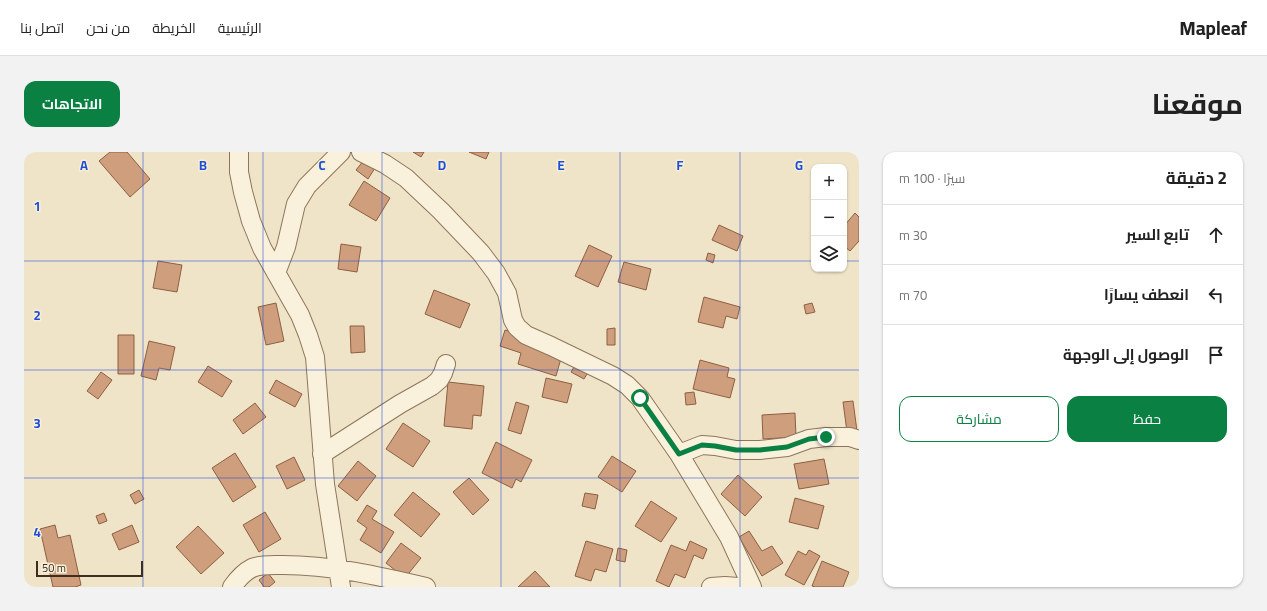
<!DOCTYPE html>
<html lang="ar">
<head>
<meta charset="utf-8">
<style>
  body { margin:0; font-family:Georgia,Cairo,serif; background:#f2f2f2; color:#222; direction:rtl }
  .controls { position:absolute; right:12px; top:12px; display:grid; overflow:hidden; border-radius:8px; box-shadow:0 1px 3px #0004 }
  .controls button { width:36px; height:36px; display:grid; place-items:center; padding:0; border:0; border-bottom:1px solid #e0e0e0; background:#fff; color:#222; font:20px sans-serif }
  .scale { position:absolute; left:12px; bottom:10px; width:107px; box-sizing:border-box; padding-left:4px; border:2px solid #3d2e20; border-top:0; font-size:11px; line-height:14px; white-space:nowrap; color:#3d2e20; -webkit-text-stroke:3px #f7eed8; paint-order:stroke }
  .stop { position:absolute; width:12px; height:12px; margin:-9px; border:3px solid #0b8043; border-radius:50%; background:#fff }
  .stop.end { background:#0b8043; border-color:#fff; box-shadow:0 1px 4px #0008 }
  .list { margin:0; padding:0; list-style:none }
  h2 { display:flex; justify-content:space-between; align-items:center; height:52px; margin:0; padding:0 16px; font-size:17px }
  h2 small { font-size:13px; font-weight:400; color:#767676 }
  .list li { display:grid; grid-template-columns:26px 1fr auto; gap:12px; align-items:center; box-sizing:border-box; height:60px; padding:0 16px; border-top:1px solid #e0e0e0 }
  .list b { display:block; font-size:15px; white-space:nowrap }
  .list em { font-size:13px; font-style:normal; color:#767676 }
  .actions { display:flex; gap:8px; padding:12px 16px }
  .actions a { flex:1; padding:9px 0; border:1px solid #0b8043; border-radius:12px; text-align:center; font-size:14px; color:#0b8043 }
  .actions .main { background:#0b8043; color:#fff }
  .icon { flex:none; width:22px; height:22px; fill:none; stroke:currentColor; stroke-width:2; stroke-linecap:round; stroke-linejoin:round }
  .map { position:relative; flex:none; width:835px; height:435px; overflow:hidden; direction:ltr; border-radius:12px }
  header { display:flex; align-items:center; gap:24px; box-sizing:border-box; height:56px; padding:0 20px; background:#fff; border-bottom:1px solid #e0e0e0 }
  header strong { font-size:19px }
  nav { display:flex; gap:22px; margin-inline-start:auto; font-size:14px }
  .intro { display:flex; align-items:center; justify-content:space-between; box-sizing:border-box; height:96px; padding:0 24px }
  h1 { margin:0; font-size:28px }
  .button { padding:10px 18px; border-radius:12px; background:#0b8043; color:#fff; font-size:14px; font-weight:700 }
  main { display:flex; gap:24px; padding:0 24px }
  aside { flex:1; background:#fff; border-radius:12px; box-shadow:0 1px 3px #0004 }
  .map>svg:first-child { display:block }
  .building { fill:#cf9f7d; stroke:#8d5f41 }
  .lines { fill:none; stroke-linecap:round; stroke-linejoin:round }
  .minor-casing { stroke:#8d765c; stroke-width:20 }
  .minor { stroke:#faf1dc; stroke-width:18 }
  .route { stroke:#0b8043; stroke-width:5 }
  .grid { fill:none; stroke:#1d4ed8; stroke-width:1; stroke-opacity:0.55 }
  .grid-label { font-size:13px; text-anchor:middle; font-weight:bold; fill:#1d4ed8; stroke:#f7eed8; stroke-width:3; stroke-linejoin:round; paint-order:stroke }
</style>
</head>
<body>
<header>
<strong>Mapleaf</strong>
<nav><a>الرئيسية</a><a>الخريطة</a><a>من نحن</a><a>اتصل بنا</a></nav>
</header>
<div class="intro"><h1>موقعنا</h1><a class="button">الاتجاهات</a></div>
<main>
<aside>
<h2>2 دقيقة<small>سيرًا · 100 m</small></h2>
<ul class="list">
<li><svg class="icon" aria-label="ahead" viewBox="0 0 24 24"><path d="M12 20V5M6 11l6-6 6 6"/></svg><div><b>تابع السير</b></div><em>30 m</em></li>
<li><svg class="icon" aria-label="left" viewBox="0 0 24 24"><path d="M17 20v-9H6M10 6l-5 5 5 5"/></svg><div><b>انعطف يسارًا</b></div><em>70 m</em></li>
<li><svg class="icon" aria-label="arrive" viewBox="0 0 24 24"><path d="M6 21V4h12l-3 4 3 4H6"/></svg><div><b>الوصول إلى الوجهة</b></div></li>
</ul>
<div class="actions"><a class="main">حفظ</a><a>مشاركة</a></div>
</aside>
<div class="map">
<svg width="835" height="435" viewBox="0 0 835 435">
  <rect width="100%" height="100%" fill="#f0e4c8"/>
  <path class="building" d="M 86,0 L 103,0 L 126,27 L 106,45 L 75,9 Z
    M 389,0 L 400,0 L 397,5 Z
    M 445,0 L 465,0 L 462,7 Z
    M 340,8 L 351,16 L 344,27 L 332,18 Z
    M 340,29 L 366,46 L 352,69 L 325,53 Z
    M 831,61 L 835,65 L 835,89 L 826,99 L 820,94 L 820,89 L 823,85 L 820,82 L 820,74 Z
    M 695,73 L 719,84 L 713,99 L 688,88 Z
    M 317,92 L 337,95 L 333,120 L 314,117 Z
    M 565,93 L 588,104 L 574,135 L 551,124 Z
    M 684,101 L 691,103 L 689,111 L 682,108 Z
    M 134,109 L 158,113 L 153,140 L 129,136 Z
    M 600,110 L 627,117 L 622,138 L 594,130 Z
    M 410,138 L 446,152 L 436,176 L 401,162 Z
    M 680,145 L 716,155 L 713,167 L 702,164 L 699,176 L 674,170 Z
    M 252,151 L 260,189 L 242,193 L 234,155 Z
    M 788,151 L 791,160 L 782,162 L 780,153 Z
    M 326,174 L 340,174 L 341,200 L 327,201 Z
    M 591,176 L 591,193 L 583,193 L 583,177 Z
    M 481,178 L 498,183 L 538,203 L 532,224 L 494,212 L 497,201 L 476,194 Z
    M 94,183 L 110,183 L 110,222 L 94,222 Z
    M 125,189 L 151,195 L 146,218 L 135,216 L 132,228 L 117,224 Z
    M 676,208 L 705,216 L 703,225 L 711,227 L 706,246 L 669,237 Z
    M 553,210 L 566,217 L 560,227 L 547,220 Z
    M 184,214 L 208,229 L 198,245 L 174,230 Z
    M 77,220 L 88,228 L 74,247 L 63,239 Z
    M 522,226 L 548,232 L 543,251 L 518,245 Z
    M 252,228 L 278,242 L 271,255 L 245,241 Z
    M 424,230 L 460,234 L 457,264 L 449,263 L 448,277 L 420,274 Z
    M 670,240 L 672,252 L 662,253 L 661,241 Z
    M 829,249 L 833,279 L 823,280 L 819,250 Z
    M 492,250 L 505,254 L 497,282 L 484,278 Z
    M 231,251 L 242,265 L 219,282 L 209,268 Z
    M 771,261 L 772,285 L 739,287 L 738,263 Z
    M 379,271 L 406,289 L 389,315 L 362,297 Z
    M 472,290 L 508,308 L 497,330 L 492,327 L 488,336 L 458,321 Z
    M 211,301 L 232,335 L 209,350 L 188,316 Z
    M 588,304 L 612,319 L 598,340 L 574,325 Z
    M 270,305 L 281,328 L 263,337 L 252,314 Z
    M 800,307 L 805,332 L 775,337 L 770,312 Z
    M 334,309 L 352,324 L 333,349 L 314,334 Z
    M 714,323 L 738,345 L 721,364 L 697,342 Z
    M 445,326 L 465,348 L 449,363 L 429,340 Z
    M 115,338 L 120,347 L 111,352 L 106,343 Z
    M 389,340 L 416,362 L 397,385 L 370,363 Z
    M 561,341 L 574,343 L 571,357 L 558,354 Z
    M 771,346 L 800,354 L 794,377 L 765,370 Z
    M 627,349 L 653,366 L 637,390 L 611,374 Z
    M 343,353 L 353,359 L 348,367 L 370,380 L 357,401 L 336,388 L 343,376 L 333,369 Z
    M 241,360 L 257,387 L 235,400 L 219,373 Z
    M 80,361 L 83,369 L 75,372 L 72,364 Z
    M 31,373 L 34,386 L 46,383 L 57,433 L 51,435 L 29,435 L 16,377 Z
    M 108,373 L 115,390 L 95,398 L 88,382 Z
    M 174,374 L 200,401 L 177,422 L 152,395 Z
    M 725,379 L 738,399 L 748,394 L 759,411 L 738,424 L 715,385 Z
    M 562,389 L 589,397 L 582,420 L 571,417 L 567,429 L 551,424 Z
    M 666,389 L 683,397 L 679,407 L 670,403 L 661,426 L 651,422 L 645,435 L 632,429 L 647,393 L 662,399 Z
    M 377,391 L 397,406 L 381,426 L 362,411 Z
    M 594,396 L 603,398 L 601,410 L 592,408 Z
    M 785,398 L 796,404 L 780,433 L 761,423 L 774,399 L 782,403 Z
    M 798,409 L 825,420 L 819,435 L 791,435 L 788,434 Z
    M 511,419 L 526,435 L 494,435 Z
    M 244,421 L 251,430 L 245,435 L 240,435 L 235,428 Z"/>
  <g class="lines">
    <g class="minor-casing">
      <path id="minor" d="M 215,0 L 215,20 L 219,40 L 227,69 L 238,96 L 276,163 L 284,183 L 291,205 L 301,332 L 317,435
        M 337,0 L 361,12 L 382,26 L 417,59 L 457,101 L 472,121 L 483,141 L 489,168 L 493,175 L 502,183 L 527,194 L 589,224 L 603,233 L 616,246 L 655,302 L 705,385 L 728,435
        M 252,121 L 262,95 L 272,52 L 283,34 L 317,0
        M 298,302 L 376,252 L 408,234 L 415,228 L 419,221 L 422,212
        M 655,302 L 678,293 L 691,294 L 712,298 L 736,298 L 763,295 L 785,287 L 802,285 L 826,285 L 835,288
        M 208,435 C 213,428 220,420 228,416 C 237,412 249,413 259,413 C 307,413 355,424 402,435
        M 687,435 L 701,434 L 714,435"/>
    </g>
    <use href="#minor" class="minor"/>
  </g>
  <g class="lines">
    <path class="route" d="M 616,246 L 655,302 L 678,293 L 691,294 L 712,298 L 736,298 L 763,295 L 785,287 L 802,285"/>
  </g>
  <path class="grid" d="M 119,0 L 119,435M 239,0 L 239,435M 358,0 L 358,435M 477,0 L 477,435M 596,0 L 596,435M 716,0 L 716,435M 0,109 L 790,109M 820,109 L 835,109M 0,218 L 835,218M 0,326 L 835,326"/>
  <g class="grid-label">
    <text x="60" y="18">A</text>
    <text x="179" y="18">B</text>
    <text x="298" y="18">C</text>
    <text x="418" y="18">D</text>
    <text x="537" y="18">E</text>
    <text x="656" y="18">F</text>
    <text x="775" y="18">G</text>
    <text x="13" y="59">1</text>
    <text x="13" y="168">2</text>
    <text x="13" y="276">3</text>
    <text x="13" y="385">4</text>
  </g>
</svg>
<div class="controls">
<button>+</button>
<button>−</button>
<button><svg class="icon" aria-label="layers" viewBox="0 0 24 24"><path d="M12 4l9 5-9 5-9-5zM3 14l9 5 9-5"/></svg></button>
</div>
<div class="scale">50 m</div>
<div class="stop" style="left:616px;top:246px"></div>
<div class="stop end" style="left:802px;top:285px"></div>
</div>
</main>
</body>
</html>
